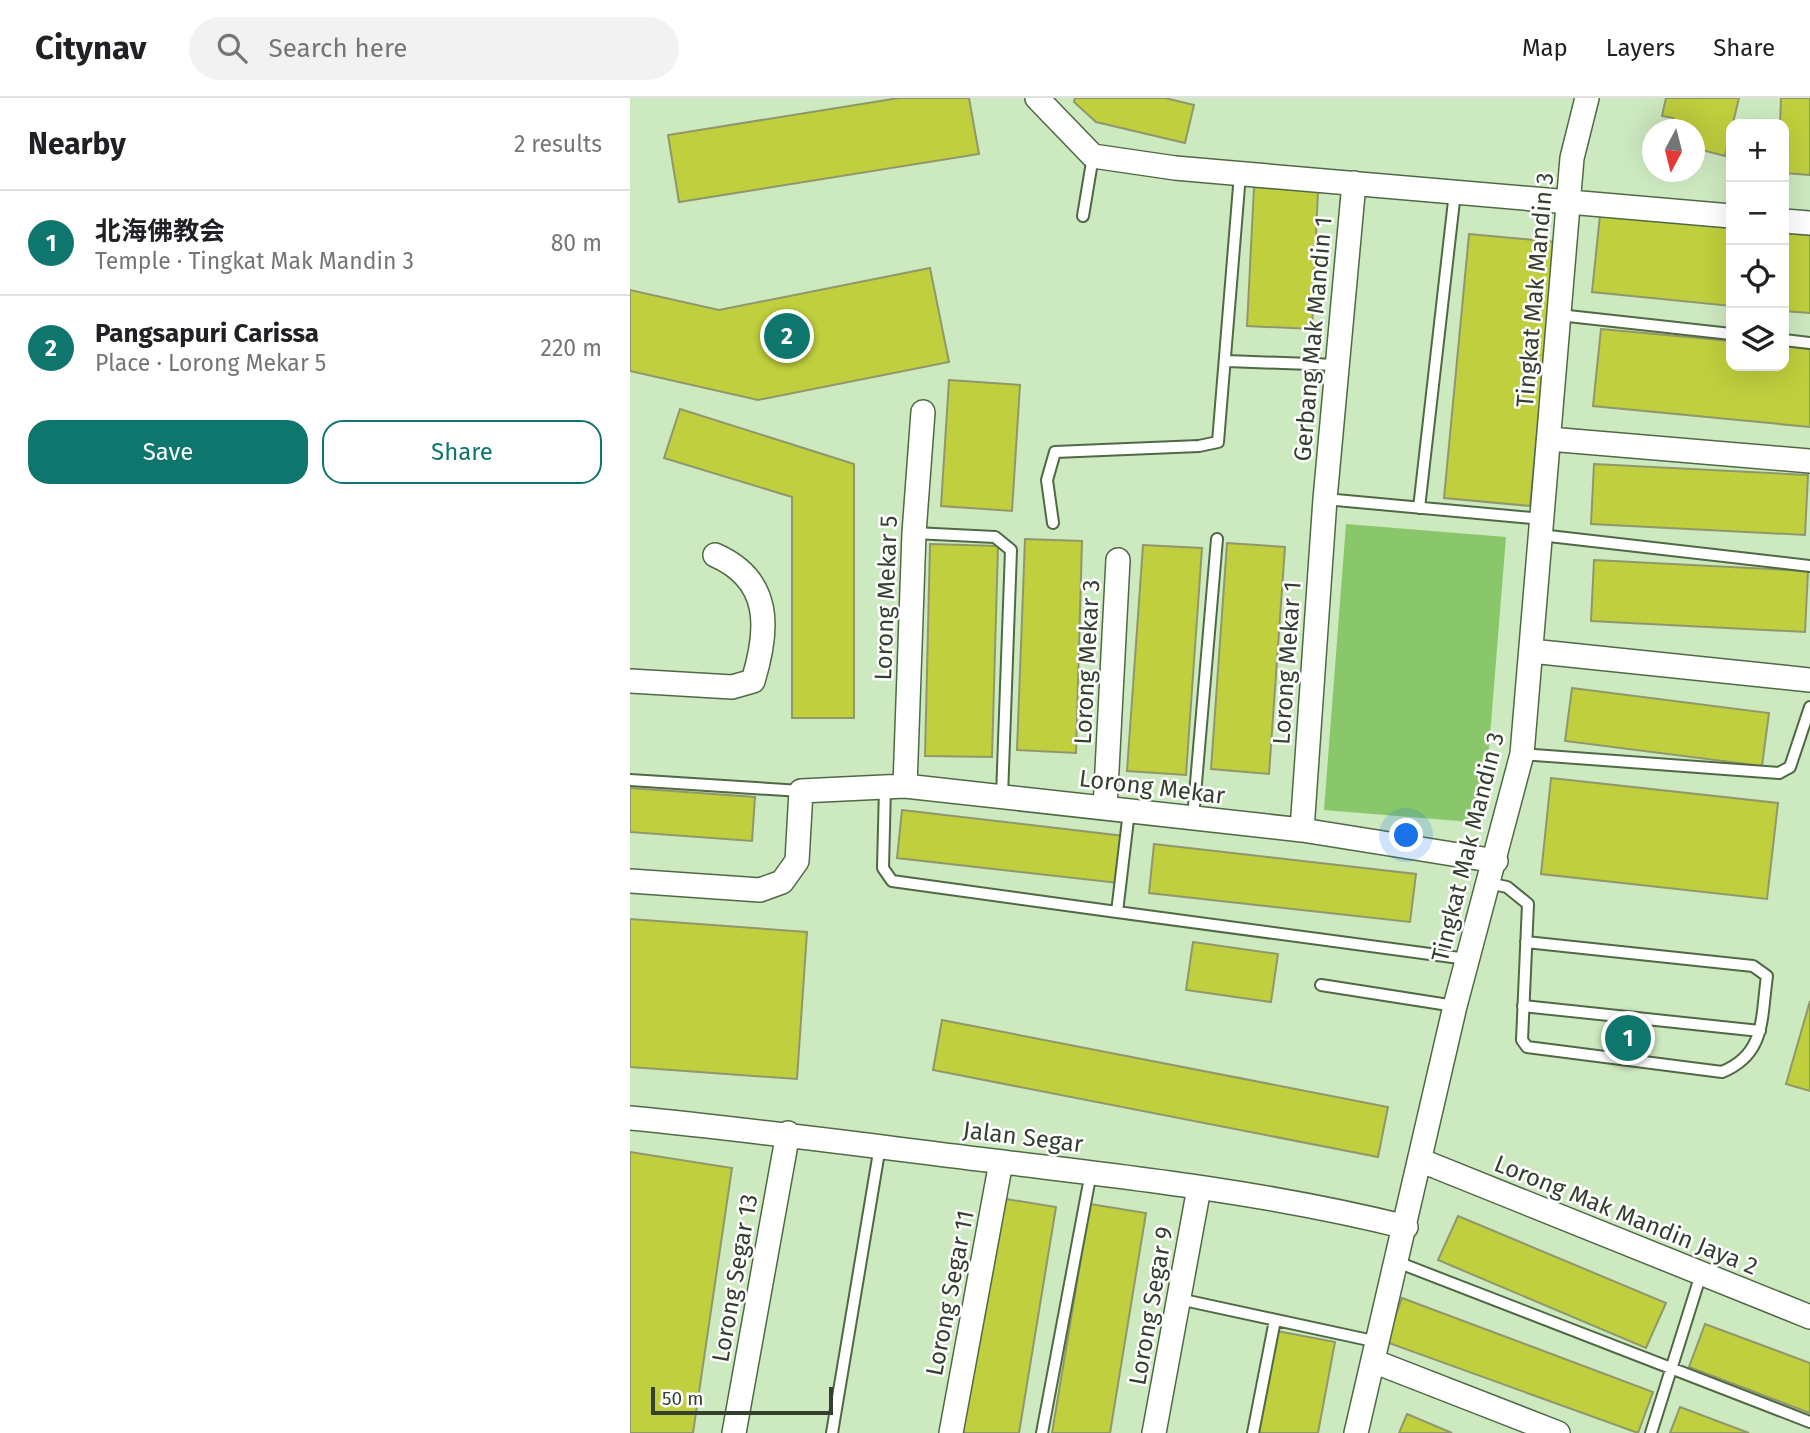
<!DOCTYPE html>
<html lang="en">
<head>
<meta charset="utf-8">
<style>
  body { margin:0; font-family:"Fira Sans","Noto Sans SC",sans-serif; background:#f2f2f2; color:#202124 }
  .controls { position:absolute; right:21px; top:21px; display:grid; overflow:hidden; border-radius:14px; box-shadow:0 7px 28px #0002 }
  .controls button { width:63px; height:63px; display:grid; place-items:center; padding:0; border:0; border-bottom:2px solid #e0e0e0; background:#fff; color:#202124; font:35px sans-serif }
  .compass { position:absolute; left:1012px; top:21px; width:63px; height:63px; border-radius:50%; background:#fff; box-shadow:0 7px 28px #0002; rotate:187deg }
  .scale { position:absolute; left:21px; bottom:18px; width:182px; box-sizing:border-box; padding-left:7px; border:4px solid #343f2f; border-top:0; font-size:19px; line-height:24px; white-space:nowrap; color:#343f2f; -webkit-text-stroke:5px #fff; paint-order:stroke }
  .you { position:absolute; left:777px; top:738px; width:24px; height:24px; margin:-18px; border:5px solid #fff; border-radius:50%; background:#1a73e8; box-shadow:0 0 0 10px #1a73e833 }
  .badge { display:grid; place-items:center; width:46px; height:46px; border-radius:50%; background:#0f766e; color:#fff; font-size:23px; font-weight:700 }
  .pin { position:absolute; translate:-50% -50%; border:4px solid #fff; box-shadow:0 2px 7px #0006 }
  .list { margin:0; padding:0; list-style:none }
  h2 { display:flex; justify-content:space-between; align-items:center; height:91px; margin:0; padding:0 28px; font-size:30px }
  h2 small { font-size:23px; font-weight:400; color:#757577 }
  .list li { display:grid; grid-template-columns:46px 1fr auto; gap:21px; align-items:center; box-sizing:border-box; height:105px; padding:0 28px; border-top:2px solid #e0e0e0 }
  .list b { display:block; font-size:26px; white-space:nowrap }
  .list p { margin:0; font-size:23px; white-space:nowrap; color:#757577 }
  .list em { font-size:23px; font-style:normal; color:#757577 }
  .actions { display:flex; gap:14px; padding:21px 28px }
  .actions a { flex:1; padding:16px 0; border:2px solid #0f766e; border-radius:21px; text-align:center; font-size:24px; color:#0f766e }
  .actions .main { background:#0f766e; color:#fff }
  .icon { flex:none; width:38px; height:38px; fill:none; stroke:currentColor; stroke-width:2; stroke-linecap:round; stroke-linejoin:round }
  .map { position:relative; flex:none; width:1180px; height:1335px; overflow:hidden }
  header { display:flex; align-items:center; gap:42px; box-sizing:border-box; height:98px; padding:0 35px; background:#fff; border-bottom:2px solid #e0e0e0 }
  header strong { font-size:33px }
  nav { display:flex; gap:38px; margin-inline-start:auto; font-size:24px }
  .search { width:490px; height:63px; background:#f2f2f2; display:flex; align-items:center; gap:18px; box-sizing:border-box; padding:0 24px; border-radius:38px; color:#757577; font-size:26px }
  main { display:flex }
  aside { flex:1; background:#fff }
  .map>svg:first-child { display:block }
  .green { fill:#8ac76a }
  .building { fill:#bfcf3d; stroke:#90986b; stroke-width:2 }
  .lines { fill:none; stroke-linecap:round; stroke-linejoin:round }
  .service-casing { stroke:#506945; stroke-width:14 }
  .minor-casing { stroke:#506945; stroke-width:26 }
  .service { stroke:#fff; stroke-width:10 }
  .minor { stroke:#fff; stroke-width:23 }
  .labels { text-anchor:middle; dominant-baseline:central; stroke-width:5; stroke-linejoin:round; paint-order:stroke }
  .street-label { font-size:24px; fill:#343f2f; stroke:#fff }
</style>
</head>
<body>
<header>
<strong>Citynav</strong>
<div class="search"><svg class="icon" aria-label="search" viewBox="0 0 24 24"><circle cx="10" cy="10" r="6"/><path d="M15 15l6 6"/></svg>Search here</div>
<nav><a>Map</a><a>Layers</a><a>Share</a></nav>
</header>
<main>
<aside>
<h2>Nearby<small>2 results</small></h2>
<ul class="list">
<li><span class="badge">1</span><div><b>北海佛教会</b><p>Temple · Tingkat Mak Mandin 3</p></div><em>80 m</em></li>
<li><span class="badge">2</span><div><b>Pangsapuri Carissa</b><p>Place · Lorong Mekar 5</p></div><em>220 m</em></li>
</ul>
<div class="actions"><a class="main">Save</a><a>Share</a></div>
</aside>
<div class="map">
<svg width="1180" height="1335" viewBox="0 0 1180 1335">
  <rect width="100%" height="100%" fill="#cde9c0"/>
  <path class="green" d="M 716,426 L 876,439 L 853,725 L 694,712 Z"/>
  <path class="building" d="M 269,0 L 339,0 L 349,56 L 49,104 L 38,37 Z
    M 445,0 L 535,0 L 564,7 L 555,45 L 466,24 L 444,4 Z
    M 1036,0 L 1109,0 L 1095,58 L 1064,50 L 1064,32 L 1040,32 L 1043,20 L 1032,18 Z
    M 1151,0 L 1180,0 L 1180,77 L 1154,75 L 1154,26 L 1150,26 Z
    M 624,89 L 688,93 L 682,231 L 617,228 Z
    M 970,117 L 1101,130 L 1101,208 L 962,194 Z
    M 1154,135 L 1180,137 L 1180,215 L 1154,213 Z
    M 839,136 L 925,144 L 900,408 L 814,400 Z
    M 300,170 L 319,264 L 128,302 L 0,273 L 0,192 L 89,212 Z
    M 971,231 L 1101,243 L 1101,268 L 1154,268 L 1154,248 L 1180,251 L 1180,329 L 963,308 Z
    M 319,282 L 390,287 L 382,413 L 311,408 Z
    M 50,311 L 224,366 L 224,620 L 162,620 L 162,399 L 34,360 Z
    M 964,366 L 1178,377 L 1175,437 L 961,426 Z
    M 395,441 L 452,443 L 446,655 L 387,652 Z
    M 597,445 L 655,449 L 639,676 L 581,671 Z
    M 300,446 L 368,448 L 362,659 L 295,658 Z
    M 513,447 L 572,450 L 556,677 L 497,673 Z
    M 964,462 L 1178,473 L 1175,534 L 961,523 Z
    M 942,590 L 1139,615 L 1132,668 L 935,643 Z
    M 921,680 L 1148,705 L 1137,801 L 911,776 Z
    M 0,690 L 125,699 L 122,743 L 0,734 Z
    M 272,712 L 494,738 L 488,785 L 267,760 Z
    M 524,746 L 786,776 L 780,824 L 519,795 Z
    M 0,821 L 177,834 L 167,981 L 0,969 Z
    M 563,844 L 648,856 L 641,904 L 556,892 Z
    M 1180,903 L 1180,993 L 1156,986 Z
    M 312,922 L 758,1009 L 748,1059 L 303,972 Z
    M 0,1054 L 102,1070 L 63,1335 L 0,1335 Z
    M 370,1100 L 426,1109 L 389,1335 L 332,1335 Z
    M 460,1106 L 516,1115 L 480,1335 L 422,1335 Z
    M 828,1118 L 1036,1205 L 1016,1250 L 808,1162 Z
    M 772,1200 L 1023,1294 L 1008,1335 L 756,1244 Z
    M 1075,1226 L 1180,1265 L 1180,1315 L 1059,1269 Z
    M 642,1232 L 705,1244 L 688,1335 L 622,1335 Z
    M 1050,1309 L 1119,1335 L 1040,1335 Z
    M 777,1316 L 822,1335 L 769,1335 Z"/>
  <g class="lines">
    <g class="service-casing">
      <path id="service" d="M 453,118 L 463,58
        M 929,217 L 1101,236
        M 1154,242 L 1180,245
        M 597,263 L 707,267
        M 695,401 L 912,421
        M 789,410 L 825,94
        M 423,425 L 417,382 L 425,354 L 569,348 L 588,344 L 610,76
        M 284,435 L 365,439 L 381,452 L 372,698
        M 910,437 L 1180,468
        M 892,656 L 1149,675 L 1160,669 L 1180,609
        M 0,682 L 171,693
        M 255,689 L 253,770 L 262,783 L 487,814
        M 499,713 L 487,814 L 837,861
        M 563,720 L 587,441
        M 858,785 L 877,789 L 898,806 L 892,942 L 897,949 L 1092,974 C 1136,956 1131,920 1137,878 L 1123,868 L 896,844
        M 691,887 L 825,908
        M 893,908 L 1130,933
        M 767,1164 L 1180,1324
        M 549,1201 L 748,1244
        M 202,1335 L 250,1048
        M 412,1335 L 461,1074
        M 623,1335 L 645,1222
        M 1021,1335 L 1071,1176"/>
    </g>
    <g class="minor-casing">
      <path id="minor" d="M 407,0 L 463,58 L 545,70 L 1101,118
        M 1154,123 L 1180,125
        M 919,341 L 1180,363
        M 901,553 L 1180,582
        M 0,583 L 102,589 L 123,583 C 139,531 142,482 85,457
        M 275,688 L 284,435 L 293,314
        M 475,710 L 488,462
        M 672,732 L 695,401 L 724,85
        M 0,783 L 130,792 L 152,784 L 167,763 L 171,693 L 275,688 L 672,732 L 866,763
        M 0,1020 C 125,1032 249,1049 373,1064 C 508,1080 644,1096 776,1129
        M 792,1063 L 1180,1219
        M 743,1263 L 928,1335
        M 104,1335 L 158,1035
        M 321,1335 L 371,1064
        M 524,1335 L 569,1090
        M 726,1335 L 825,908 L 892,656 L 942,60 L 957,0"/>
    </g>
    <use href="#service" class="service"/>
    <use href="#minor" class="minor"/>
  </g>
  <g class="labels">
    <g class="street-label">
      <text transform="translate(905 192) rotate(-85)">Tingkat Mak Mandin 3</text>
      <text transform="translate(683 241) rotate(-85)">Gerbang Mak Mandin 1</text>
      <text transform="translate(256 500) rotate(-88)">Lorong Mekar 5</text>
      <text transform="translate(457 564) rotate(-87)">Lorong Mekar 3</text>
      <text transform="translate(657 565) rotate(-86)">Lorong Mekar 1</text>
      <text transform="translate(522 689) rotate(7)">Lorong Mekar</text>
      <text transform="translate(838 749) rotate(-76)">Tingkat Mak Mandin 3</text>
      <text transform="translate(393 1039) rotate(7)">Jalan Segar</text>
      <text transform="translate(996 1117) rotate(22)">Lorong Mak Mandin Jaya 2</text>
      <text transform="translate(105 1180) rotate(-80)">Lorong Segar 13</text>
      <text transform="translate(320 1195) rotate(-79)">Lorong Segar 11</text>
      <text transform="translate(521 1208) rotate(-80)">Lorong Segar 9</text>
    </g>
  </g>
</svg>
<div class="controls">
<button>+</button>
<button>−</button>
<button><svg class="icon" aria-label="locate" viewBox="0 0 24 24"><circle cx="12" cy="12" r="6"/><path d="M12 2v4M12 18v4M2 12h4M18 12h4"/></svg></button>
<button><svg class="icon" aria-label="layers" viewBox="0 0 24 24"><path d="M12 4l9 5-9 5-9-5zM3 14l9 5 9-5"/></svg></button>
</div>
<svg class="compass" viewBox="-18 -18 36 36"><path d="M0-13l5 13h-10z" fill="#e53935"/><path d="M0 13l5-13h-10z" fill="#757577"/></svg>
<div class="scale">50 m</div>
<div class="you"></div>
<div class="pin badge" style="left:998px;top:940px">1</div>
<div class="pin badge" style="left:157px;top:238px">2</div>
</div>
</main>
</body>
</html>
